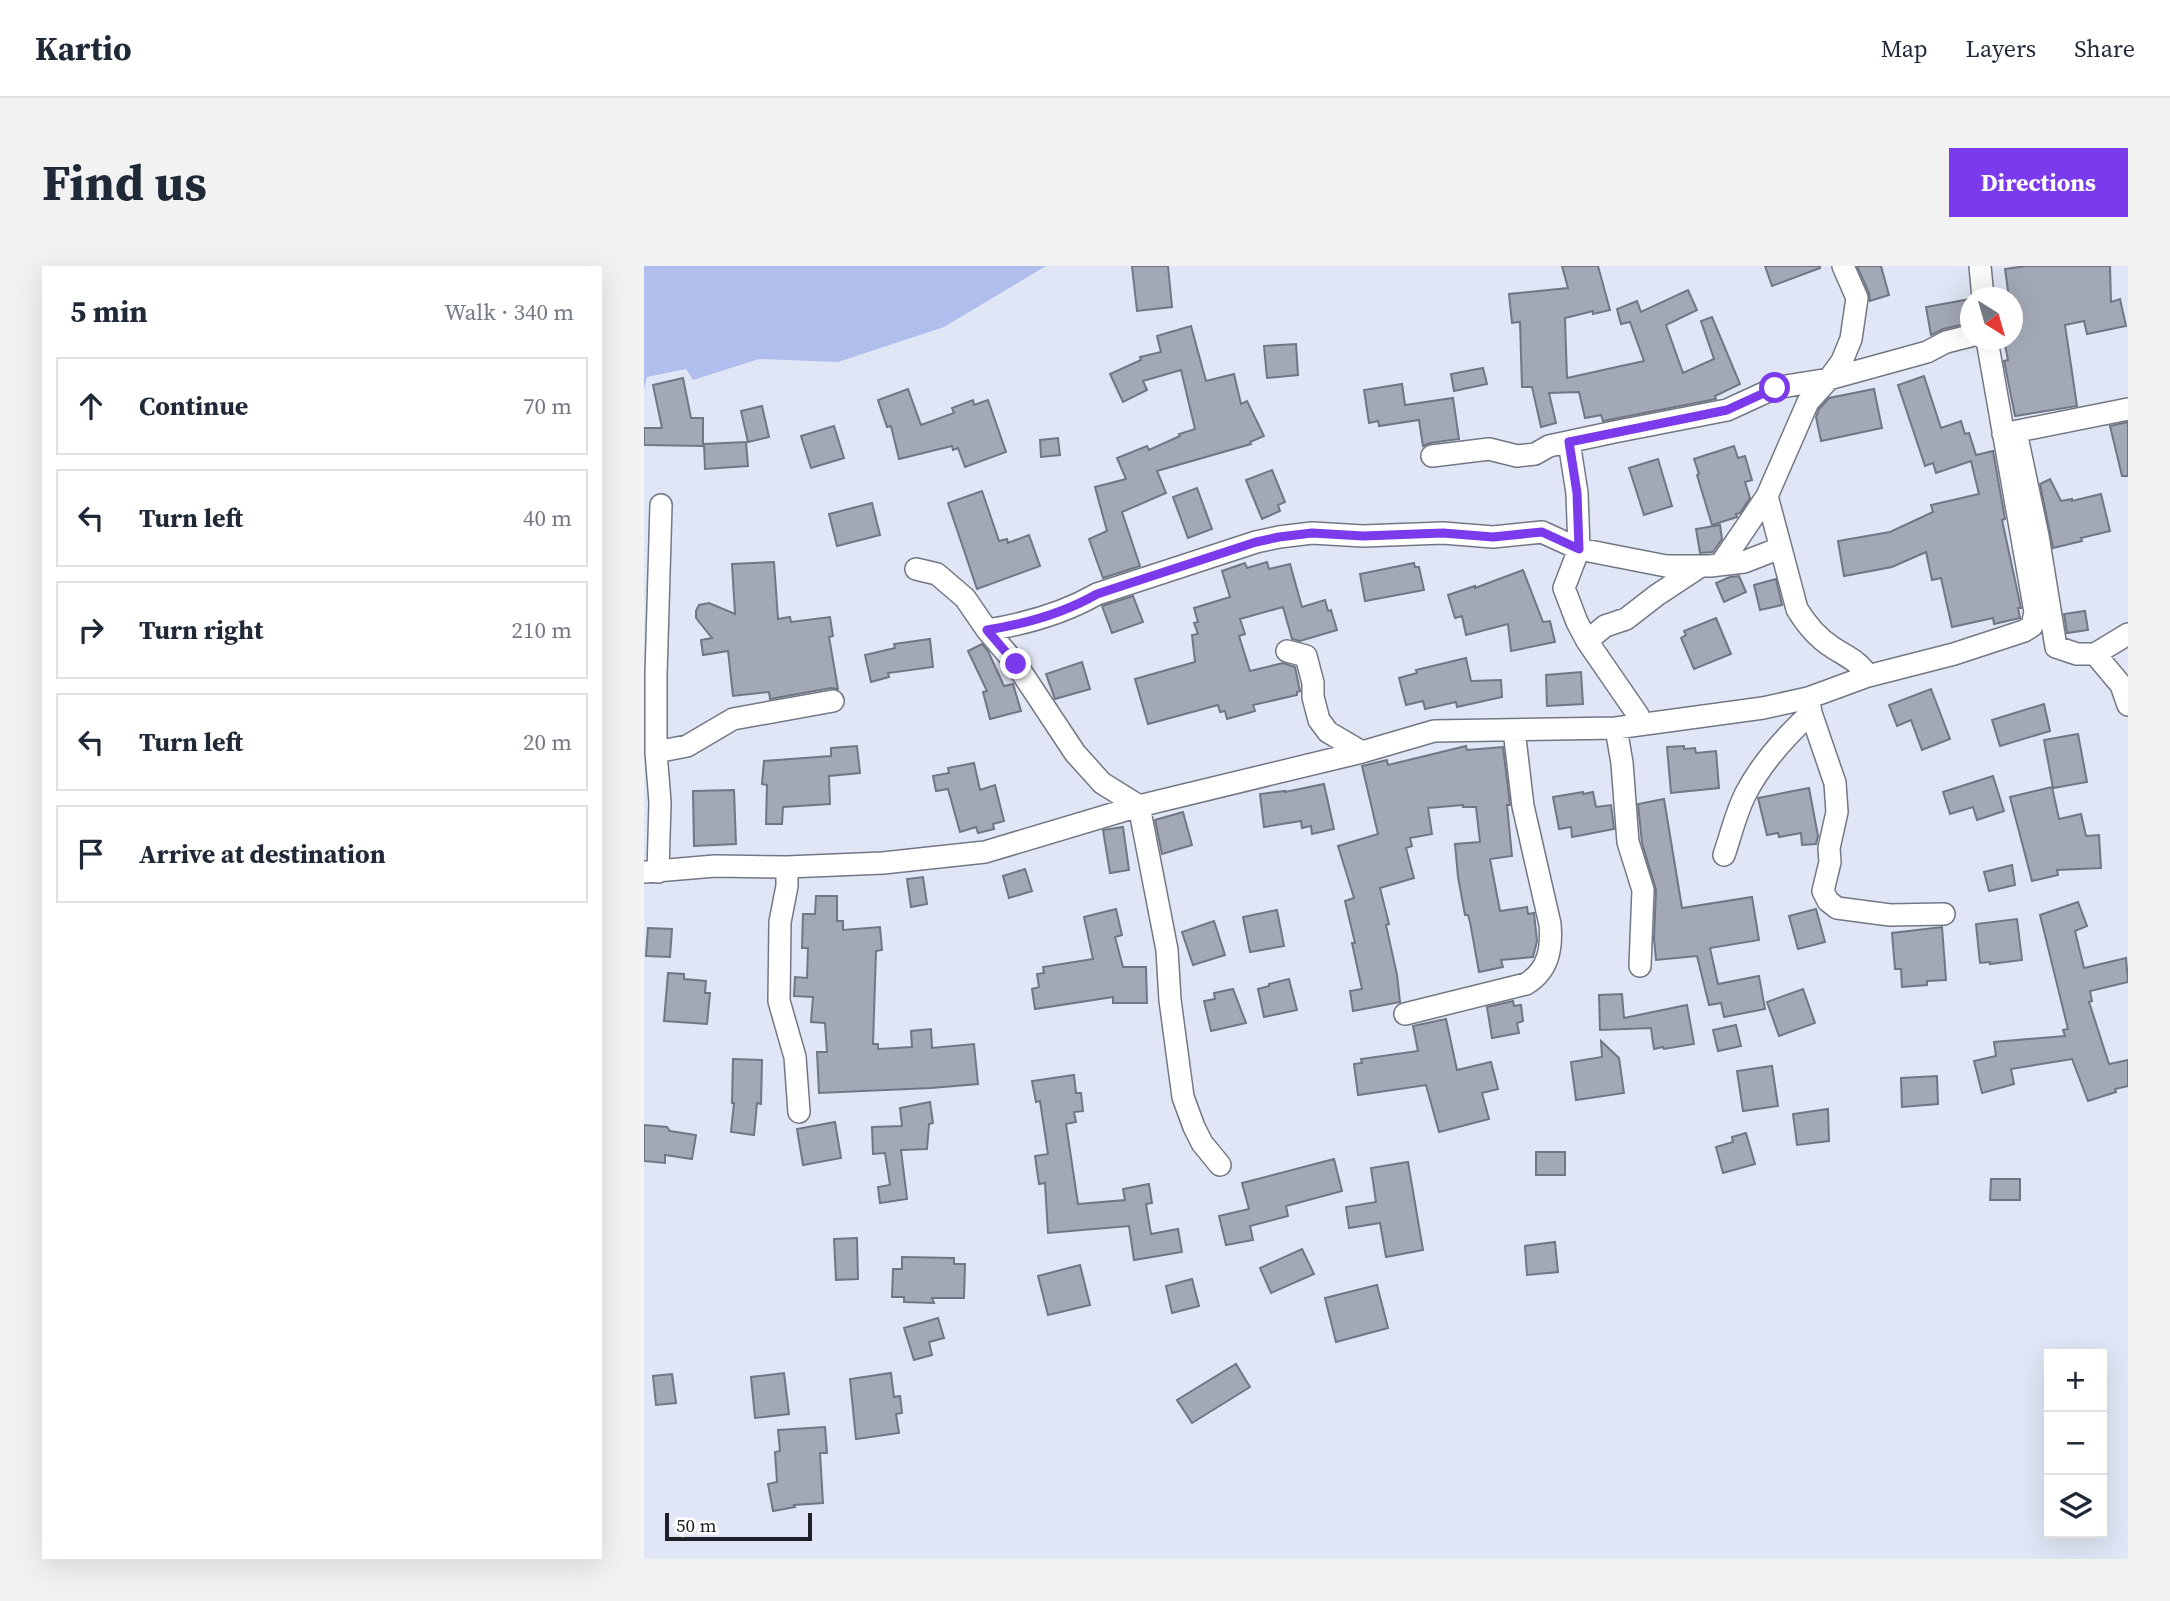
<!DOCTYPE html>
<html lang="en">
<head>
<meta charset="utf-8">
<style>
  body { margin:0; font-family:"Source Serif 4",serif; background:#f2f2f3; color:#1f2937 }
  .controls { position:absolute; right:21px; bottom:21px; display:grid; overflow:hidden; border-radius:0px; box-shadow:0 7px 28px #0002 }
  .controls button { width:63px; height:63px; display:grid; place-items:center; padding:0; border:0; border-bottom:2px solid #e0e1e3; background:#fff; color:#1f2937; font:35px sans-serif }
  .compass { position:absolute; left:1316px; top:21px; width:63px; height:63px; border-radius:50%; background:#fff; box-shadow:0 7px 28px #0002; rotate:143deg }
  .scale { position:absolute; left:21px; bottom:18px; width:147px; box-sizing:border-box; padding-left:7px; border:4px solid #1f2026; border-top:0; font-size:19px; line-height:24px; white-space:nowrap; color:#1f2026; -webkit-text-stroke:5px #fff; paint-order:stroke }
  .stop { position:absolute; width:21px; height:21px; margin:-16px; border:5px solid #7c3aed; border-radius:50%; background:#fff }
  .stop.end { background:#7c3aed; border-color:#fff; box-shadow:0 2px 7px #0008 }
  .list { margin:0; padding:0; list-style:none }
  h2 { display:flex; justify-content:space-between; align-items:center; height:91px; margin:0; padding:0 28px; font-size:30px }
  h2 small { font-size:23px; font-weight:400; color:#747a83 }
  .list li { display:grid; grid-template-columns:46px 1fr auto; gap:21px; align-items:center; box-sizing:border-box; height:98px; margin:0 14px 14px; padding:0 14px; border:2px solid #e0e1e3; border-radius:0px }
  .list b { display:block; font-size:26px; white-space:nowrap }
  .list em { font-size:23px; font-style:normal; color:#747a83 }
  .icon { flex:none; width:38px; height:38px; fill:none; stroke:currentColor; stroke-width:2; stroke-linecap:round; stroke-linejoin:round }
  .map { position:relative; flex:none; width:1484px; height:1293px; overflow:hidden; border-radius:0px }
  header { display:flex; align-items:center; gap:42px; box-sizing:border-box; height:98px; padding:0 35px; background:#fff; border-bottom:2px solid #e0e1e3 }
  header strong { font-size:33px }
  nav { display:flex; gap:38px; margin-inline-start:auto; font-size:24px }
  .intro { display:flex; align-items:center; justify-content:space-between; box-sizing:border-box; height:168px; padding:0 42px }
  h1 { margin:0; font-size:49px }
  .button { padding:18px 32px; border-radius:0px; background:#7c3aed; color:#fff; font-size:24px; font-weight:700 }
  main { display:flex; gap:42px; padding:0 42px }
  aside { flex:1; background:#fff; border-radius:0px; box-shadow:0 7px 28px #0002 }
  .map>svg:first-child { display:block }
  .green { fill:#afbeed }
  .building { fill:#a3a8b7; stroke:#717684; stroke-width:2 }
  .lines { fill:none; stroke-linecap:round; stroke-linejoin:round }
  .street-casing { stroke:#737785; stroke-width:24 }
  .street { stroke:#fff; stroke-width:21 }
  .route { stroke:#7c3aed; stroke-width:9 }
</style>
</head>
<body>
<header>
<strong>Kartio</strong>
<nav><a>Map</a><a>Layers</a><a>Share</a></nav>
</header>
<div class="intro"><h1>Find us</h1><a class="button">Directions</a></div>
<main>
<aside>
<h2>5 min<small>Walk · 340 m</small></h2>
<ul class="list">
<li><svg class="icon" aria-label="ahead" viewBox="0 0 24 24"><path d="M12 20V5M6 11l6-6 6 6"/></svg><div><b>Continue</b></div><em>70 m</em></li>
<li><svg class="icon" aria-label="left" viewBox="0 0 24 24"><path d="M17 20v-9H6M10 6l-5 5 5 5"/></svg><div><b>Turn left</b></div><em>40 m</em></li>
<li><svg class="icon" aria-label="right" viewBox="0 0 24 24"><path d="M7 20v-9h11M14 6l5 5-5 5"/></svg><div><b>Turn right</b></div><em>210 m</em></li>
<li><svg class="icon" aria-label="left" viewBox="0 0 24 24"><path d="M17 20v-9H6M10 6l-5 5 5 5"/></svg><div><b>Turn left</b></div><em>20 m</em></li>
<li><svg class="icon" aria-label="arrive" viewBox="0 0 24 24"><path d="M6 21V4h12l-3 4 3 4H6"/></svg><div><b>Arrive at destination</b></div></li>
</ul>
</aside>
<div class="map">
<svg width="1484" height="1293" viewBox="0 0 1484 1293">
  <rect width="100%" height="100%" fill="#e0e6f5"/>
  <path class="green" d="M 0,0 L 402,0 L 300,61 L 194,96 L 115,93 L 49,114 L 42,103 L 3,111 L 0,123 Z"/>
  <path class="building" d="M 488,0 L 524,0 L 528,41 L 493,45 Z
    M 918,0 L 954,0 L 966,44 L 949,48 L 949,45 L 921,52 L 923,112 L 1000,95 L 986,56 L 977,58 L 973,43 L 993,35 L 997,46 L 1044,24 L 1053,44 L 1022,59 L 1039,107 L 1070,93 L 1057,55 L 1068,51 L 1096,118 L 1071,130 L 1072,133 L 959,155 L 957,149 L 941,152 L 935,126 L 905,127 L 912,157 L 897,161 L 888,121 L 878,121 L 876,56 L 868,57 L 865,28 L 924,22 Z
    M 1121,0 L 1176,0 L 1176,2 L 1128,20 Z
    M 1213,0 L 1237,0 L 1245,29 L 1226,35 L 1225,27 Z
    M 1382,0 L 1466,0 L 1467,36 L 1476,33 L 1482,60 L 1443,68 L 1440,55 L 1421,59 L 1433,140 L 1371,150 L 1360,95 L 1364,94 L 1360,74 L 1368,74 L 1368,32 L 1365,32 L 1361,3 Z
    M 1326,33 L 1326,57 L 1299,63 L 1287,69 L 1282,41 Z
    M 547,60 L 562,115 L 590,108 L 597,138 L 603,135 L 620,170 L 606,176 L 607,178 L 513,205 L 522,227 L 478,246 L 496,300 L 459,312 L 445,273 L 463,265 L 451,221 L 482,213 L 473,192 L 503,180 L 505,184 L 536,170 L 535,168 L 551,163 L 537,104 L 499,115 L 503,124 L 479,136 L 466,108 L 497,94 L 496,91 L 517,86 L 513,70 Z
    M 652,78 L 654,109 L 623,112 L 620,80 Z
    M 839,102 L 843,118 L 810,125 L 807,108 Z
    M 1280,110 L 1297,162 L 1317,155 L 1321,168 L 1325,167 L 1332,189 L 1349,185 L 1361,253 L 1358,254 L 1377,342 L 1374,342 L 1376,352 L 1350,358 L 1349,352 L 1308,361 L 1297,312 L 1288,314 L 1282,286 L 1248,301 L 1200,310 L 1194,275 L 1246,266 L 1289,246 L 1287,239 L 1335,228 L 1327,195 L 1292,207 L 1289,197 L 1281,200 L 1254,119 Z
    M 39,112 L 47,152 L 59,152 L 59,180 L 0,179 L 0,162 L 18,162 L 9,119 Z
    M 758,118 L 761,139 L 809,132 L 815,173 L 786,177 L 779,180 L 775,154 L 735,160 L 734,155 L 725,157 L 720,124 Z
    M 264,123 L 277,159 L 310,147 L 308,142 L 329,134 L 330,139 L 344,134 L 362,186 L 321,201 L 314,182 L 309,184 L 308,180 L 255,193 L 247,160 L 243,161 L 234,134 Z
    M 1230,123 L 1238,162 L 1177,175 L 1172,151 L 1175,143 L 1185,132 Z
    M 118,140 L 125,171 L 104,176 L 97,145 Z
    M 1484,156 L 1484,210 L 1478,210 L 1466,160 Z
    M 190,160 L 200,192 L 167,202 L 157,170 Z
    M 414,172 L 416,189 L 397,191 L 396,174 Z
    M 102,176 L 104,200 L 61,203 L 60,178 Z
    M 1090,180 L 1094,192 L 1101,190 L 1108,214 L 1101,216 L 1106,232 L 1096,247 L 1092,248 L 1093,251 L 1068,259 L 1053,209 L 1055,208 L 1050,193 Z
    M 1014,193 L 1028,240 L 1000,249 L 985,202 Z
    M 628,204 L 641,236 L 634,239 L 636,245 L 618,253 L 602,214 Z
    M 1406,213 L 1417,235 L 1428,233 L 1428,235 L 1457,228 L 1466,265 L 1437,272 L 1438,275 L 1409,282 L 1396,218 Z
    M 553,222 L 568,263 L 544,272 L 529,231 Z
    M 338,225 L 355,275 L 363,273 L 364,277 L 385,269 L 396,300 L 333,323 L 304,237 Z
    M 228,237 L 236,269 L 193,280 L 185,248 Z
    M 1076,259 L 1078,273 L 1069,286 L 1056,287 L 1052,263 Z
    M 130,296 L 134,353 L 146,351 L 147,356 L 186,351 L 189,370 L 185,371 L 194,423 L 187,422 L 126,433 L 125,426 L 89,430 L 84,385 L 59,389 L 57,374 L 68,372 L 52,352 L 52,345 L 55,339 L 65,337 L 91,348 L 88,298 Z
    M 623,296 L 625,303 L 646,298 L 658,341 L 681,334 L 684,345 L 687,344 L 693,364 L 656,375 L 648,373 L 639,341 L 596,353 L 601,368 L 595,370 L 606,405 L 639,397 L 651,401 L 656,425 L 653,426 L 653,429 L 609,439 L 611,445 L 583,453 L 581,445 L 576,446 L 574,439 L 504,458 L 491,413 L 551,396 L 548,369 L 554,368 L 550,357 L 554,356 L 550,342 L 586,331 L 578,305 L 601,297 L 603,302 Z
    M 770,297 L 771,301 L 775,301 L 780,324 L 721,335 L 716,308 Z
    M 879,304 L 899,356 L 906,355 L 911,376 L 867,385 L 864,358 L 822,369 L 818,350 L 811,352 L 804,329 L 831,320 L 831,322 Z
    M 1095,310 L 1102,326 L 1080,336 L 1072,317 L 1086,311 Z
    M 1132,313 L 1138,339 L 1116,344 L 1110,319 Z
    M 489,330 L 499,356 L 468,367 L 458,340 Z
    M 1441,345 L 1444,364 L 1423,367 L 1420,348 Z
    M 1072,352 L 1087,388 L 1050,403 L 1037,372 L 1042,369 L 1040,365 Z
    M 286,373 L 289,401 L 244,407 L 245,411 L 227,416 L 221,389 L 251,382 L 250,378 Z
    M 338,378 L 344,385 L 360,420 L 369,418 L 377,445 L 346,453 L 339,426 L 343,425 L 324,385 Z
    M 822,392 L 827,415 L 857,414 L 858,431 L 813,441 L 812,436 L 781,443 L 779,435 L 762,439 L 755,412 L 773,407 L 772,404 Z
    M 438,396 L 446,423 L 411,433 L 402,408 Z
    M 937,406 L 939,438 L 903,440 L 902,409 Z
    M 1287,423 L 1306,473 L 1278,484 L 1267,454 L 1253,460 L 1245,439 Z
    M 1400,438 L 1406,465 L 1356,480 L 1348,454 Z
    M 1434,468 L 1443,516 L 1409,522 L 1400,474 Z
    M 213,480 L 216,507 L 185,510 L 186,538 L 139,541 L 138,558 L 122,558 L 123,519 L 118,518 L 120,495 L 187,490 L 187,482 Z
    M 822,480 L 823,484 L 859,481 L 866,539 L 863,539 L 868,590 L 846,593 L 856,645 L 883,641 L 884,648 L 890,647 L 893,675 L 889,691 L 857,694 L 859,701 L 835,706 L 826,656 L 824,649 L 821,649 L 814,611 L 811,578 L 836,576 L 832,541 L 819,541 L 819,539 L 784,542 L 788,568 L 766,572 L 768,580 L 762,582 L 770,612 L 736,622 L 745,658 L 742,659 L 753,709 L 756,736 L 709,745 L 706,725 L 718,723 L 708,677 L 711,677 L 701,635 L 710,632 L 694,580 L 734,568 L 718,500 L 743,494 L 744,499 Z
    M 1040,480 L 1040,483 L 1051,482 L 1052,487 L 1072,485 L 1075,522 L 1027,527 L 1023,481 Z
    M 330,497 L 336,524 L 351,519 L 360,555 L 349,558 L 350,563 L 334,567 L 332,561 L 316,566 L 304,523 L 292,525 L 289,510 L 305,507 L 304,502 Z
    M 1349,510 L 1360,545 L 1333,554 L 1329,541 L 1306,548 L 1299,526 Z
    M 680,518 L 690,563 L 668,568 L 667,560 L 658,562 L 657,555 L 620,561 L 616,528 L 641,525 L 641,526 Z
    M 1408,521 L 1415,553 L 1437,548 L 1442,570 L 1455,569 L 1457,602 L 1413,604 L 1414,609 L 1388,615 L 1366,531 Z
    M 1165,522 L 1174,570 L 1172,578 L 1158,579 L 1157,567 L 1135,571 L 1134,567 L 1123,569 L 1114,532 Z
    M 90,524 L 92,578 L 50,580 L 49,525 Z
    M 939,526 L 939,528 L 949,526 L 952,541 L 967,539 L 970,563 L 928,571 L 927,561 L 915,563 L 909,531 Z
    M 1020,533 L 1038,642 L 1108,631 L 1115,674 L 1066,682 L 1074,718 L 1115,710 L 1121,743 L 1080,751 L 1077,737 L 1065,739 L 1053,690 L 1012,694 L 1010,673 L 1012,624 L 998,577 L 994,538 Z
    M 539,546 L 548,579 L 518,588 L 511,554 Z
    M 479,561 L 485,604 L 466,607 L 459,564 Z
    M 1368,599 L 1371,619 L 1345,625 L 1340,606 Z
    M 381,603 L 388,625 L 365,632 L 359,610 Z
    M 279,611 L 283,638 L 267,641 L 263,613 Z
    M 172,630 L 193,630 L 193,655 L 199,655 L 199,664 L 236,661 L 238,684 L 232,685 L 229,778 L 234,778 L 234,783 L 268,781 L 267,765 L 287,763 L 288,782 L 330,778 L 334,818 L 287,822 L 175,827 L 173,786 L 183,786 L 181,757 L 167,756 L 169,731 L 150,730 L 151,711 L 163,712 L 164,682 L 158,682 L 159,648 L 171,648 Z
    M 1434,636 L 1443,660 L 1431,665 L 1440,702 L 1482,692 L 1484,716 L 1446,725 L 1448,735 L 1445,736 L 1465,798 L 1484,794 L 1484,820 L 1471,823 L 1472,826 L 1444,835 L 1428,793 L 1367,803 L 1370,818 L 1338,827 L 1330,795 L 1352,790 L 1350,776 L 1421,770 L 1419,764 L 1424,763 L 1396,649 Z
    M 472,643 L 478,669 L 471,671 L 479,701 L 502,701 L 503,737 L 469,737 L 469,731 L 391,743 L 388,723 L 395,721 L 393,708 L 400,707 L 399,701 L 449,693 L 440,651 Z
    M 1172,643 L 1181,676 L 1154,683 L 1145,650 Z
    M 633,644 L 640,680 L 606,686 L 599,651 Z
    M 1373,653 L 1378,694 L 1346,698 L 1346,696 L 1336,697 L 1332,658 Z
    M 570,655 L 581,689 L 549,699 L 538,666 Z
    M 1298,661 L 1302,714 L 1283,715 L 1283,719 L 1258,721 L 1257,703 L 1251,703 L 1248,667 Z
    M 4,662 L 28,663 L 26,691 L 2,690 Z
    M 24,707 L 40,708 L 40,713 L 62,715 L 61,727 L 66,727 L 63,758 L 20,755 Z
    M 645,713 L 653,744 L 620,751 L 614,723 L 625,720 L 625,718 Z
    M 589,723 L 602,757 L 567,765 L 560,735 L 571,733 L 570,727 Z
    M 1159,723 L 1171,757 L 1135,770 L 1123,736 Z
    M 978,728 L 980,752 L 1043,739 L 1050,778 L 1020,783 L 1019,781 L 1010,783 L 1007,762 L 956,764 L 955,729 Z
    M 869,735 L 870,740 L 877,739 L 879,755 L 873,757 L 875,767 L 848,772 L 843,741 Z
    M 802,753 L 813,804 L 847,796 L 854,823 L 838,827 L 845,853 L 795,866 L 782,819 L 714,829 L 710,798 L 718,797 L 717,793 L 774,785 L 769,760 Z
    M 1092,759 L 1097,780 L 1074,785 L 1069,764 Z
    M 957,775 L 975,792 L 980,827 L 932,834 L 927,796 L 958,791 Z
    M 89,793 L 118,794 L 117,838 L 113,837 L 110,869 L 87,866 L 90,837 L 88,837 Z
    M 1128,800 L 1134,840 L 1099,845 L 1093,805 Z
    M 430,809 L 432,827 L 437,827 L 439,845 L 430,846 L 432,856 L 422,858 L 434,938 L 481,934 L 479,923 L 505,918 L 508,937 L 502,938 L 507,968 L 534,963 L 538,986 L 490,994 L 485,960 L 404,967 L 401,917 L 395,918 L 391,890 L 404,888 L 396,835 L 392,836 L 388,815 Z
    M 1293,810 L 1294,838 L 1258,841 L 1257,812 Z
    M 286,836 L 289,857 L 285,858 L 283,883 L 257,884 L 263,933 L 236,937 L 234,921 L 246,919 L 241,887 L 229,888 L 228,861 L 258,860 L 256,842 Z
    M 1184,843 L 1185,875 L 1153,879 L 1149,848 Z
    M 191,856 L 197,892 L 159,899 L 153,863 Z
    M 0,859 L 23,861 L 26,865 L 52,869 L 48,893 L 21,889 L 21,897 L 0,895 Z
    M 1102,867 L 1111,898 L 1079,907 L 1072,881 L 1089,876 L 1088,871 Z
    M 892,886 L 921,886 L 921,909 L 892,909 Z
    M 690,893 L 698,925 L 642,940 L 644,950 L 606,960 L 609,974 L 582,979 L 575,950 L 605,943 L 598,917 Z
    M 764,896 L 779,984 L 742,991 L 736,957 L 705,962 L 702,941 L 732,936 L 727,902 Z
    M 1347,913 L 1376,913 L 1376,934 L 1346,934 Z
    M 213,972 L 214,1013 L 192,1014 L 190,973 Z
    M 911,976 L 914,1006 L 883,1009 L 881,980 Z
    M 658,983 L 670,1008 L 627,1027 L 616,1002 Z
    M 258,991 L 310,992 L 310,998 L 321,998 L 320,1032 L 288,1032 L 290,1037 L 260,1036 L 260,1031 L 248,1031 L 249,1003 L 258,1003 Z
    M 436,999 L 446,1039 L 404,1049 L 394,1010 Z
    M 548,1013 L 555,1040 L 528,1047 L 522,1020 Z
    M 733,1019 L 744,1062 L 692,1076 L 681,1032 Z
    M 294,1052 L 300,1072 L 285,1076 L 288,1089 L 270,1094 L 260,1062 Z
    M 592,1098 L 606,1121 L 548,1157 L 533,1134 Z
    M 140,1107 L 145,1148 L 111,1152 L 107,1111 Z
    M 247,1107 L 250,1131 L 256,1130 L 258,1147 L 252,1148 L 255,1167 L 212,1173 L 206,1113 Z
    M 28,1108 L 32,1137 L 12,1139 L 9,1110 Z
    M 181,1161 L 183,1187 L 176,1187 L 179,1237 L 150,1239 L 151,1241 L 129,1245 L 124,1218 L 133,1216 L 131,1186 L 136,1185 L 134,1164 Z"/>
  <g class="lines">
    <g class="street-casing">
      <path id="street" d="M 1336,0 L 1339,32
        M 1372,166 L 1394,270 L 1412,381 L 1433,388 L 1451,388 L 1477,419 L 1484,439
        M 1359,168 L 1484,143
        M 925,176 L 933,227 L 935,283 L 920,322 L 933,356 L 943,375 L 994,449 L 998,458
        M 788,190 L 845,183 L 873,190 L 891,188 L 905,180 L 970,166 L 1083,144 L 1131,122 L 1185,113 L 1198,95 L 1207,73 L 1213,32 L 1199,0
        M 1077,298 L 1123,230
        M 272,303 L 293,308 L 321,332 L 343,364 L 372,398 L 431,487 L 458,517 L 495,540 L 523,684 L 526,734 L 539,831 L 550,861 L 558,877 L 576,899
        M 343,364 C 381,358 420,347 453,328 L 612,276 L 635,271 L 668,267 L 719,270 L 799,267 L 849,271 L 898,266 L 935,283 L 1022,300 L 1066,300 L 1100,296 L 1136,282
        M 943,375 L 961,360 L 982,353 L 1013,329 L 1057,300
        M 643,385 L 662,390 L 669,417 L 669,431 L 675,454 L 684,466 L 718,486
        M 1451,388 L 1484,368
        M 1224,410 C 1215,395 1203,391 1188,381 C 1174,372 1162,358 1153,343 L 1123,230 L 1164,136 L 1185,113 L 1283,86 L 1302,76 L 1326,70
        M 1167,447 L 1191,517 L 1193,546 L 1185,582 L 1186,596 L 1179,625 L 1184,635 L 1193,642 L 1246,649 L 1300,648
        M 972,462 L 978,497 L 984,576 L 999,624 L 996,700
        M 12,486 L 43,480 L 89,453 L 189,435
        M 1080,589 C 1087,569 1092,546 1102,527 C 1118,496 1142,470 1167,447 L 1165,434
        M 143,601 L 143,620 L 136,656 L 135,735 L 151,791 L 155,846
        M 0,606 L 71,600 L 143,601 L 239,597 L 341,586 L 495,540 L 718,486 L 790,465 L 972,462 L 1119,442 L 1164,432 L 1224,410 L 1310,388 L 1380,365 L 1388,360 L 1391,346 L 1343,74
        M 14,606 L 16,536 L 12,486 L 12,409 L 17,239
        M 761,748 L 882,718 C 905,704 908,682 906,658 L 879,540 L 870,464"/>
    </g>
    <use href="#street" class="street"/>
  </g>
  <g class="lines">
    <path class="route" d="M 372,398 L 343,364 C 381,358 420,347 453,328 L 612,276 L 635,271 L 668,267 L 719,270 L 799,267 L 849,271 L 898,266 L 935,283 L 933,227 L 925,176 L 1083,144 L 1131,122"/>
  </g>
</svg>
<div class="controls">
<button>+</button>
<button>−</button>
<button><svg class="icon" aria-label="layers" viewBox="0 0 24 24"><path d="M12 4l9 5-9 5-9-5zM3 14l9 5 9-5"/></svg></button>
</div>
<svg class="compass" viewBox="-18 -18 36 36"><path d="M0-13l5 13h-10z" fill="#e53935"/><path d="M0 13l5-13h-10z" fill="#747a83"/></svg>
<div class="scale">50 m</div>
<div class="stop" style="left:1131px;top:122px"></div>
<div class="stop end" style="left:372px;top:398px"></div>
</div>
</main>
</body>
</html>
